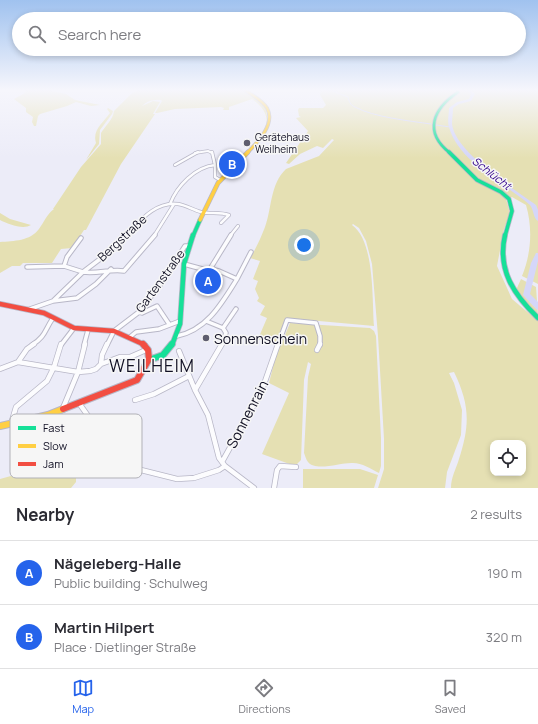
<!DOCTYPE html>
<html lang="en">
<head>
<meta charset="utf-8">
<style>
  body { margin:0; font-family:Manrope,sans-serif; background:#f2f2f3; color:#2b2b33 }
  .controls { position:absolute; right:12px; bottom:12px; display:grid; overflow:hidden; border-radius:8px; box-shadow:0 2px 6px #0003 }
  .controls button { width:36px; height:36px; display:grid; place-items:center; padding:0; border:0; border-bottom:1px solid #e1e1e2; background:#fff; color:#2b2b33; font:20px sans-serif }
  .you { position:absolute; left:304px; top:245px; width:14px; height:14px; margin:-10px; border:3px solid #fff; border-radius:50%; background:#1a73e8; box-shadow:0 0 0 6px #1a73e833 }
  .badge { display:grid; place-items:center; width:26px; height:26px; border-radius:50%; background:#2563eb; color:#fff; font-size:13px; font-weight:700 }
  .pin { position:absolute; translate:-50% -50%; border:2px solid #fff; box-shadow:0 1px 4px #0006 }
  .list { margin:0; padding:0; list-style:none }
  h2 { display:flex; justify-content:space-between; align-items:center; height:52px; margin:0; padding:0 16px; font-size:17px }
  h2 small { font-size:13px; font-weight:400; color:#7c7c81 }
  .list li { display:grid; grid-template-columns:26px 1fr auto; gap:12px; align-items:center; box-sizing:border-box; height:64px; padding:0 16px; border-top:1px solid #e1e1e2 }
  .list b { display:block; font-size:15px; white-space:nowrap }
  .list p { margin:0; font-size:13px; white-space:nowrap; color:#7c7c81 }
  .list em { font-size:13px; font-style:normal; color:#7c7c81 }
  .icon { flex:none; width:22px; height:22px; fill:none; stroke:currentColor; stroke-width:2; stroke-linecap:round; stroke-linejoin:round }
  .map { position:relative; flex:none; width:538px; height:488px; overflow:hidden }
  .search { position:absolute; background:#fff; box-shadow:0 2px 6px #0003; left:12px; right:12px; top:12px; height:44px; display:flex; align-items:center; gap:10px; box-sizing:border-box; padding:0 14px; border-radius:22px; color:#7c7c81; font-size:15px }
  .sheet { height:180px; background:#fff }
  nav { display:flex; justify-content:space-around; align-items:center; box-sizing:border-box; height:56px; border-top:1px solid #e1e1e2; background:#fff; font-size:11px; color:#7c7c81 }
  nav a { display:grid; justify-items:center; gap:2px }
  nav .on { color:#2563eb }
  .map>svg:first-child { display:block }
  .green { fill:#e5e0b3; fill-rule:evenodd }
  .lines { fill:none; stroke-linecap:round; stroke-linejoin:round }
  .stream { stroke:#d5d6f9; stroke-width:1 }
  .river { fill:#d5d6f9; fill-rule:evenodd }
  .street-far3-casing { stroke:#b8b7c7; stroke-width:3.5 }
  .street-far2-casing { stroke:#b8b7c7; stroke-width:4 }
  .street-far1-casing { stroke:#b8b7c7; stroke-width:5.5 }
  .street-casing { stroke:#b8b7c7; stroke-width:6 }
  .fast-far3-casing { stroke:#b8b7c7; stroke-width:4 }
  .fast-far2-casing { stroke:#b8b7c7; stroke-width:5 }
  .fast-far1-casing { stroke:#b8b7c7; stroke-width:6 }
  .fast-casing { stroke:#b8b7c7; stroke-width:8 }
  .slow-far2-casing { stroke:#b8b7c7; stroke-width:4 }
  .slow-far1-casing { stroke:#b8b7c7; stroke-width:5 }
  .slow-casing { stroke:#b8b7c7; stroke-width:8 }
  .jam-far1-casing { stroke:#b8b7c7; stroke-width:6 }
  .jam-casing { stroke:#b8b7c7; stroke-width:8 }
  .street-far3 { stroke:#fcfcfe; stroke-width:2 }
  .street-far2 { stroke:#fcfcfe; stroke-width:2.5 }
  .street-far1 { stroke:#fcfcfe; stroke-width:3.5 }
  .street { stroke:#fcfcfe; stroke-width:4.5 }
  .fast-far3 { stroke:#16e098; stroke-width:2.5 }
  .fast-far2 { stroke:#16e098; stroke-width:3.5 }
  .fast-far1 { stroke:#16e098; stroke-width:4.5 }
  .fast { stroke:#16e098; stroke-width:6 }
  .slow-far2 { stroke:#ffcf43; stroke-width:2.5 }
  .slow-far1 { stroke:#ffcf43; stroke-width:3.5 }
  .slow { stroke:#ffcf43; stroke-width:6 }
  .jam-far1 { stroke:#f24e42; stroke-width:4.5 }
  .jam { stroke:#f24e42; stroke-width:6 }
  .poi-dot { fill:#5e5d6e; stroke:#f6f6f6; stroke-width:1.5 }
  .labels { text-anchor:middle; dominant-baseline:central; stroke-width:3; stroke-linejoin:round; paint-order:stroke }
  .far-poi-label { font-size:10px; fill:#111024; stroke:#f6f6f6; text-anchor:start }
  .far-water-label { font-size:11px; font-style:italic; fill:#32028c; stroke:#f6f6f6 }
  .street-label { font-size:12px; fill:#111024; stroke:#f6f6f6 }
  .near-poi-label { font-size:14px; fill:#111024; stroke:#f6f6f6; text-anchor:start }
  .near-street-label { font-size:14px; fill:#111024; stroke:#f6f6f6 }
  .near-quarter-label { font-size:17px; letter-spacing:1px; fill:#111024; stroke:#f6f6f6 }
  .key { fill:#f6f6f6; stroke:#b1b1b7; stroke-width:1 }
  .key-label { font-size:11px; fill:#111024 }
</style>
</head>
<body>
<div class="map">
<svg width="538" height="488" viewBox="0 0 538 488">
  <rect width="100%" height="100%" fill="#ececf8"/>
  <path class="green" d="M 26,90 L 48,90 L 66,94 L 75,100 L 100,105 L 91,106 L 76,102 L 67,106 L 40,114 L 38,116 L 36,126 L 34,126 L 32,122 L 33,117 L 26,112 L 26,108 L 14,99 L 25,93 Z
    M 138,90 L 244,90 L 264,105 L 266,110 L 268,122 L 263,134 L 261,134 C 273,120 264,107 252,99 L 229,107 L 229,110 L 223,110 L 224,108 L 221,107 L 175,109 L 157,113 L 155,113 L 162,101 L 161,100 C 153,99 147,101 142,106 L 153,101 L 160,102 L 153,114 L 155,114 L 121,164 L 86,230 L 84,230 L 72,248 L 61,249 L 52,263 L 23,263 L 20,266 L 12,266 L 0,273 L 0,242 C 14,241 30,241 39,229 C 44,222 47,214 54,209 L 53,209 L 81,167 L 101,144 L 101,133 C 105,126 113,120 114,111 L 131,94 Z
    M 321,90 L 538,90 L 538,284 L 522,276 C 531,254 533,229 526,205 L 512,197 L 506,199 L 510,213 L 504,229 L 497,266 L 512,299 L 538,321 L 538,488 L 451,488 C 451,477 456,469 459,459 C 470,425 470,405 454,372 L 449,373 L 454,383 L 462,410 L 461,435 L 447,472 L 445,488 L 378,488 L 384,469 L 384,439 L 378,336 L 372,264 L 366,241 L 359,228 L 353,224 L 352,225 C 375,241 372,300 374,326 L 286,318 L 275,345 L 258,339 L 267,318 L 260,315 L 265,306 L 257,301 L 259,298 L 255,289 L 258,281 L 253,279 L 260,261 L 250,258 C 256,249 261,237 265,227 C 272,208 270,184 286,169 L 319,156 L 334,140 L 332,139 L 323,148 L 317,146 L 300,154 L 289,164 L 286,163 L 308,131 L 296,118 L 301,117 L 299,116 L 298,110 L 299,108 L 323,108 L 326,105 L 320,95 ZM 493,443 L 523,443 L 523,473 L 493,473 Z
    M 108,108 L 113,111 L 112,114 L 100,130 L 99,144 L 86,160 L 96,143 C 92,130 103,123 110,113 L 107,109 Z
    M 0,213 L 10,219 L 31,225 C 23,230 8,224 0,220 Z
    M 521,279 L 536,287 L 538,316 L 519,300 L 512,284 L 517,288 Z
    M 290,323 L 370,328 L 374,331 L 376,336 L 381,438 L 381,466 L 379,473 C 371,469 362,463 353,463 C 342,462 316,472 308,462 C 306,460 305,455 304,453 L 308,377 L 311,364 L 308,362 L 304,380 L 301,460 L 295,466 L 262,454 L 289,393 L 269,383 L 278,347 L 280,347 Z
    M 55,451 L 51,471 L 53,471 L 53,476 L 70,471 L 76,474 L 76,482 L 71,488 L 0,488 L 0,479 L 36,469 L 39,461 Z
    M 303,469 L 360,469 L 378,475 L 374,488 L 303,488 Z"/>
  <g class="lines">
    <path class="stream" d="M 330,90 L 348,97 C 349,101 350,105 355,107 C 373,117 410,121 431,124
      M 436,125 L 450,127"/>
    <path class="river" d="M 467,90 L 471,90 L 475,94 L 471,101 L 459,104 L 453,108 C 453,113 452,119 452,124 C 455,152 514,189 536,205 L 538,210 L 538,221 C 533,218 534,210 530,205 C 504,183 458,161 449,127 C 447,121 449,114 449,108 L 457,102 L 469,99 L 471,94 Z
      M 536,253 L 538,253 L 538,261 L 530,294 L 538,302 L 538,310 L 536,309 L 523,295 L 531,263 Z"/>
    <g class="street-far3-casing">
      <path id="street-far3" d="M 195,153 L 208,151 L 212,153"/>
    </g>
    <g class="street-far2-casing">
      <path id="street-far2" d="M 212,152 L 215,165
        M 175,165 L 198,152
        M 170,204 C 177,186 195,167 215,165 L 215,177 L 220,180
        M 125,236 C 139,222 155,201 178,204 C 186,205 193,210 201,212 C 211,214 220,212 229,215 L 221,223
        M 154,236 L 174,204
        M 230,236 L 238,226"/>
    </g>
    <g class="street-far1-casing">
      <path id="street-far1" d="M 81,238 L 67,257 L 64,266 L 83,272 L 104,256 L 126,235
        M 27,267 L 64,266
        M 210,269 L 231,235
        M 237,279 L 251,252
        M 53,301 L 77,298 L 96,284 L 111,269
        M 30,309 L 53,301 L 83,272 C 97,274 110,269 124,271 L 155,235
        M 139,312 L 142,313 L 157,306 L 169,324
        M 206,321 L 223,328 L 226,333 L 221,345
        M 223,328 L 236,309
        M 177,336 C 207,330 222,303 237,279 L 219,271 L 210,269 L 206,270 L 184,264
        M 130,337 L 136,332 L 159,329 L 180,321
        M 32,345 C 46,336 44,331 53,318
        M 61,345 L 74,328
        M 84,345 L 88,330
        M 107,345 L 114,331 L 139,312 L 160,285 L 185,246 L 188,246
        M 278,345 L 287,320 L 316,323 L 320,336 L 320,345"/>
    </g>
    <g class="street-casing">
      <path id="street" d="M 317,350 L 320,344
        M 179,351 L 195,390 L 208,415 L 219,458 L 225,466 L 254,488
        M 18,362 L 27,349 L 34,344
        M 101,364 L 102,355 L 107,344
        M 0,369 L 18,362 L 78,372 L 90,371 L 96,369 L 101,364 L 120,357 L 130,357 L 146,350
        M 195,390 L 222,344
        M 135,400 L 154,394 L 189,376
        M 81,402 L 81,406 L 120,461 L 137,469 L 177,479 L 194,478 L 219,470 L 225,466
        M 63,408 L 78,372 L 85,344
        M 11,424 L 16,407 L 47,381 L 54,367 L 61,344
        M 222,462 L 262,390 L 278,344
        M 274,488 L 277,470 L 280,466 L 296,467"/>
    </g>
    <g class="fast-far3-casing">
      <path id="fast-far3" d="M 450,153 C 423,132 433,109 458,92 L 457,90"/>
    </g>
    <g class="fast-far2-casing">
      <path id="fast-far2" d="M 449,152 L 477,180 L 501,192 L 509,199 L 512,211 L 505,236
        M 193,236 L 200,220"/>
    </g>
    <g class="fast-far1-casing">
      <path id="fast-far1" d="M 505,235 C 497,270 514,295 538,318
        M 172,345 L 180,324 L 184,264 L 193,235"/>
    </g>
    <g class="fast-casing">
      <path id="fast" d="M 149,360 L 163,355 L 172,344"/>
    </g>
    <g class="slow-far2-casing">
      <path id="slow-far2" d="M 245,90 C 252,95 262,100 267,108 C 276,124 257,143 247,153"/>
    </g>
    <g class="slow-far1-casing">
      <path id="slow-far1" d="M 200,220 L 218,183 L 248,152"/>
    </g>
    <g class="slow-casing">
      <path id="slow" d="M 0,426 L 48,415 L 63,409"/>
    </g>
    <g class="jam-far1-casing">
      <path id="jam-far1" d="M 0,304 L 44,313 L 74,328 L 114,331 L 145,345"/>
    </g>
    <g class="jam-casing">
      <path id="jam" d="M 63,409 L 137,380 L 149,359 L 148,350 L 143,344"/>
    </g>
    <use href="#street-far3" class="street-far3"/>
    <use href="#street-far2" class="street-far2"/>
    <use href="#street-far1" class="street-far1"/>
    <use href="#street" class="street"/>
    <use href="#fast-far3" class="fast-far3"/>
    <use href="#fast-far2" class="fast-far2"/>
    <use href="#fast-far1" class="fast-far1"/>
    <use href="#fast" class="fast"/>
    <use href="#slow-far2" class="slow-far2"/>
    <use href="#slow-far1" class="slow-far1"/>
    <use href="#slow" class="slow"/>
    <use href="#jam-far1" class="jam-far1"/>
    <use href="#jam" class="jam"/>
  </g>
  <linearGradient id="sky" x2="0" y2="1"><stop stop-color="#a0c2ef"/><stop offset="0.57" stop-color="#f6f6fc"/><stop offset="1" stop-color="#f6f6fc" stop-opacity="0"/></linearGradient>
  <rect width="538" height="158" fill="url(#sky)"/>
  <g class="poi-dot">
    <circle cx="247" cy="143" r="4"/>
    <circle cx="206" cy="338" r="4"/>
  </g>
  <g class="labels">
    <g class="far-poi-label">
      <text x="255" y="137">Gerätehaus<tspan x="255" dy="12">Weilheim</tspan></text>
    </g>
    <g class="far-water-label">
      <text transform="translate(492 173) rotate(38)">Schlücht</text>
    </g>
    <g class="street-label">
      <text transform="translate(122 238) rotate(-43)">Bergstraße</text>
      <text transform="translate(160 281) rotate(-54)">Gartenstraße</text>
    </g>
    <g class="near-poi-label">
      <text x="214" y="338">Sonnenschein</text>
    </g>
    <g class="near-street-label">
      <text transform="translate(247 414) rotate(-63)">Sonnenrain</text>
    </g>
    <g class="near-quarter-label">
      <text x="152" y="365">WEILHEIM</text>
    </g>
  </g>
  <rect x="10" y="414" width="132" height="64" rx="6" class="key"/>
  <rect x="18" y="426" width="18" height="4" fill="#16e098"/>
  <rect x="18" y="444" width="18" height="4" fill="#ffcf43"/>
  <rect x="18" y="462" width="18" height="4" fill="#f24e42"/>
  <g class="key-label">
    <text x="43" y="432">Fast</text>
    <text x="43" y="450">Slow</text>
    <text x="43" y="468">Jam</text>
  </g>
</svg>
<div class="controls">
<button><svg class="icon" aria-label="locate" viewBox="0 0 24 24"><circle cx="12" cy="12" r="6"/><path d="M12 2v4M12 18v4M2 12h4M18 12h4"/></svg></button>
</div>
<div class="you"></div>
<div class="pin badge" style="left:208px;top:281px">A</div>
<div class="pin badge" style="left:232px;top:164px">B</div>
<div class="search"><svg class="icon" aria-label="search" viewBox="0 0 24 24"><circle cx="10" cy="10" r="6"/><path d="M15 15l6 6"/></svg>Search here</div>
</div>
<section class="sheet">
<h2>Nearby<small>2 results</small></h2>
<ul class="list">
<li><span class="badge">A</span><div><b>Nägeleberg-Halle</b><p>Public building · Schulweg</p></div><em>190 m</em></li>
<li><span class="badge">B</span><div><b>Martin Hilpert</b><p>Place · Dietlinger Straße</p></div><em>320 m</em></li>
</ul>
</section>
<nav>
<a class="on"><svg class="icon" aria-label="map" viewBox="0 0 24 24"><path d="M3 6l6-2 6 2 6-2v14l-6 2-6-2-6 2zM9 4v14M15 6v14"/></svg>Map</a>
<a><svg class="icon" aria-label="directions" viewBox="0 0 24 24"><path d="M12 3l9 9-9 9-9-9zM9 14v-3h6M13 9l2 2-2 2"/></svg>Directions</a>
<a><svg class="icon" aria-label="saved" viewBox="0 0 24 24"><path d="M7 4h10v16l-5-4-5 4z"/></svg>Saved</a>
</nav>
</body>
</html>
